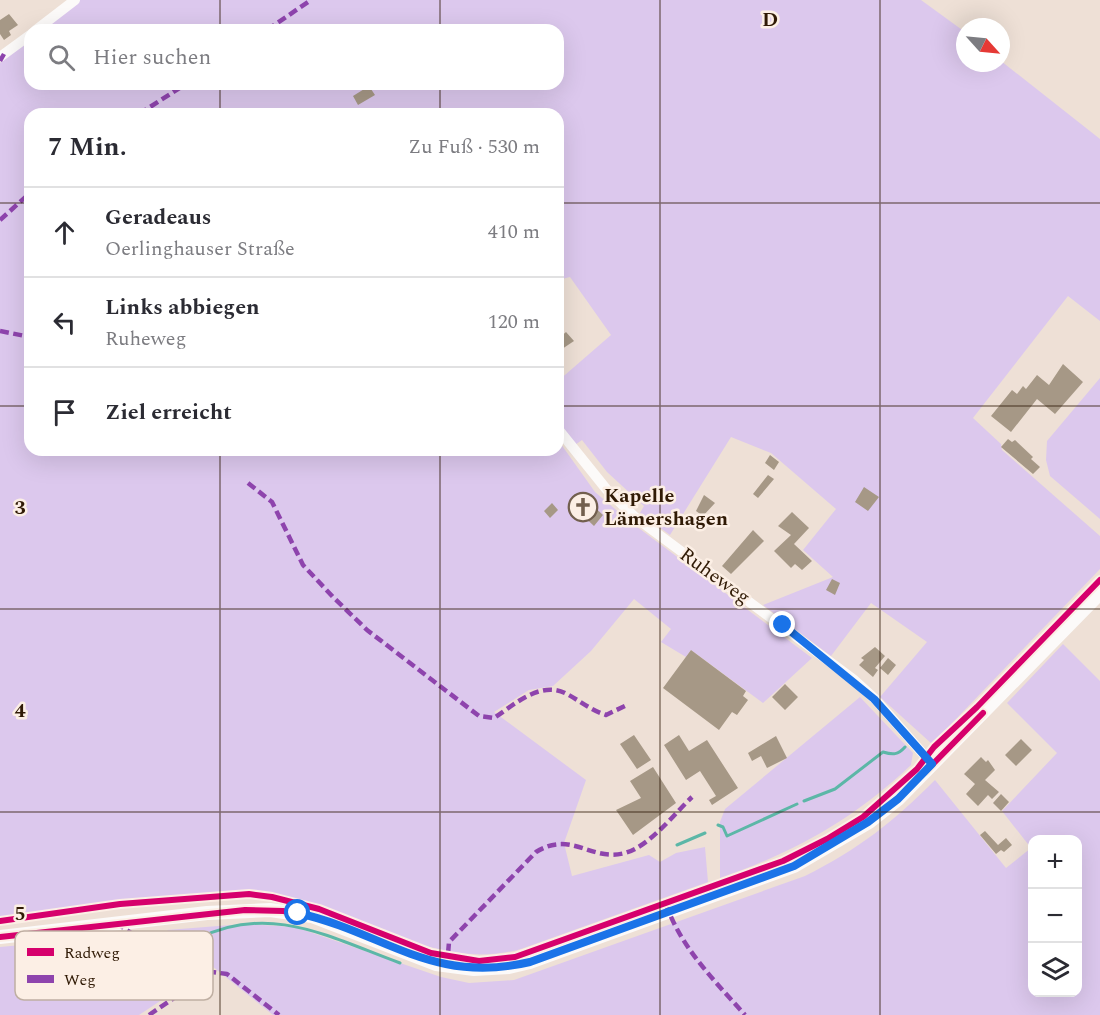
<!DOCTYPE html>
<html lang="de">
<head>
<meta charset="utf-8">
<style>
  body { margin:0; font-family:Spectral,serif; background:#f2f2f3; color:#2b2b33 }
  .controls { position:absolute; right:18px; bottom:18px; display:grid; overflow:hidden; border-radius:12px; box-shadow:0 6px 24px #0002 }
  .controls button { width:54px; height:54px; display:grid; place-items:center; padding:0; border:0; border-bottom:2px solid #e1e1e2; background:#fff; color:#2b2b33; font:30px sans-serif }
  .compass { position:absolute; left:956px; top:18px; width:54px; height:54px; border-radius:50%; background:#fff; box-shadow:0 6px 24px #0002; rotate:117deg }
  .stop { position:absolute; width:18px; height:18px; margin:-14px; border:4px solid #1a73e8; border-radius:50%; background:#fff }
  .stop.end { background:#1a73e8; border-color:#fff; box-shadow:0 2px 6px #0008 }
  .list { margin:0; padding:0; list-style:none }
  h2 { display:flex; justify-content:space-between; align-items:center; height:78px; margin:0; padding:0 24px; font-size:26px }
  h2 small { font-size:20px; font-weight:400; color:#7c7c81 }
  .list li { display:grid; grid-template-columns:39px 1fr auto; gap:18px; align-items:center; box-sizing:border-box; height:90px; padding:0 24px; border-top:2px solid #e1e1e2 }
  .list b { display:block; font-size:22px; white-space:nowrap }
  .list p { margin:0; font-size:20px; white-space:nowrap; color:#7c7c81 }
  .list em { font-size:20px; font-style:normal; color:#7c7c81 }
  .icon { flex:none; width:33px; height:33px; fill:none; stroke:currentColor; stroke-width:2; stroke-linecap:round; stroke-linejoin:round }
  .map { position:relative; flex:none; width:1100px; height:1015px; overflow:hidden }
  .search { position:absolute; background:#fff; box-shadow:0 6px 24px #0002; left:24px; top:24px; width:540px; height:66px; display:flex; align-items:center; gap:15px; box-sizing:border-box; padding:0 21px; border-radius:18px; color:#7c7c81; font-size:22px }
  .panel { position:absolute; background:#fff; box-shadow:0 6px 24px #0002; left:24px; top:108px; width:540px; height:348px; border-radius:18px }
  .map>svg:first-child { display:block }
  .green { fill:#dcc8ed; fill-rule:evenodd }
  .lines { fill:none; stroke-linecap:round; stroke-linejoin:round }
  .stream { stroke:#5cb7a7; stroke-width:3 }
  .building { fill:#a69886 }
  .minor { stroke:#fcfaf9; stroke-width:10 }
  .tertiary { stroke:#fcfaf9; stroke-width:14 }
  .quiet { stroke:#8e44ad; stroke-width:4.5; stroke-dasharray:9 4.5; stroke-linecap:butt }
  .cycleway-casing { stroke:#fcefe5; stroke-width:10 }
  .cycleway { stroke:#d6006c; stroke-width:6 }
  .route { stroke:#1a73e8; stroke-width:8 }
  .grid { fill:none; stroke:#301a05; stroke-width:1.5; stroke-opacity:0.55 }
  .labels { text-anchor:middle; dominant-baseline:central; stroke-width:5; stroke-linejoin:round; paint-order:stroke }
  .poi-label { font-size:20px; font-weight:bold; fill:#301a05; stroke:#fcefe5; text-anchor:start }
  .street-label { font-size:20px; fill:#301a05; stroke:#fcefe5 }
  .key { fill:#fcefe5; stroke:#bfafa2; stroke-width:1.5 }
  .key-label { font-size:16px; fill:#301a05 }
  .grid-label { font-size:20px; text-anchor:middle; font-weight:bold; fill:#301a05; stroke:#fcefe5; stroke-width:5; stroke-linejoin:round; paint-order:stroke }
</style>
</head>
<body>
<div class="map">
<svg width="1100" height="1015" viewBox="0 0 1100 1015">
  <rect width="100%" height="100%" fill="#eee0d6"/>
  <path class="green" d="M 80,0 L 921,0 L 965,32 L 965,63 L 1001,63 L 1001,61 L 1100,139 L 1100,321 L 1068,296 L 973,418 L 1001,444 L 1002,450 L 1100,536 L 1100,569 L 932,744 L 880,697 L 927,642 L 871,603 L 831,656 L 763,605 L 833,577 L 803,550 L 836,509 L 771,453 L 731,437 L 670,535 L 640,513 L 644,506 L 607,472 L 582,440 L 575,445 L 558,423 L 558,381 L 611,335 L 570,277 L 558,280 L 558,114 L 30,114 L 30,450 L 558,450 L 558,440 L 595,492 L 628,520 L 812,658 L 763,703 L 691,650 L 686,657 L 661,642 L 671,629 L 634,599 L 591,651 L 553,686 L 529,690 L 494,712 L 586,780 L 564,843 L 572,876 L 649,855 L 660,862 L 676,853 L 705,847 L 708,882 L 521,949 C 431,974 354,905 268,893 C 241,889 213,894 186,896 C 124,902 62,910 0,918 L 0,63 L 30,40 L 30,84 L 558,84 L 558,30 L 43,30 Z
    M 1100,378 L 1100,519 L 1050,476 L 1046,460 L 1047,441 Z
    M 1063,644 L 1100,681 L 1100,1015 L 273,1015 L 167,930 L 244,924 L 295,927 L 441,977 L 469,983 L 514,980 L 805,876 C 859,849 893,822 935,780 L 1006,868 L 1031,848 L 1002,811 L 1057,753 L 1007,703 ZM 1032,840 L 1078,840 L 1078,992 L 1032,992 Z
    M 860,697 L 913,753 L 911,765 C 854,819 795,852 720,878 L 720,822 L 725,809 Z
    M 141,931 L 151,931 L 204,972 L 139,1015 L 0,1015 L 0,947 L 130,935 Z"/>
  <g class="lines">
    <path class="stream" d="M 804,801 L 835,789 L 883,752 C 893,755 898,755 905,747
      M 718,825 L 723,827 L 727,836 L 797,804
      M 677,845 L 705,833
      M 197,939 C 270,902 331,938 400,963"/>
  </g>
  <path class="building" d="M 9,14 L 18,25 L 9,31 L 11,35 L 4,40 L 0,34 L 0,20 Z
    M 369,86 L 375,95 L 358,105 L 353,96 Z
    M 566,332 L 574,341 L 562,349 L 558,339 Z
    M 1063,364 L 1083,382 L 1055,414 L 1037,399 L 1011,432 L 991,416 L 1012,390 L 1017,394 L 1023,386 L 1026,389 L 1037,375 L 1049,385 Z
    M 1008,439 L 1012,442 L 1015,440 L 1033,457 L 1031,459 L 1040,467 L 1033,474 L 1001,447 Z
    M 770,455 L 779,462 L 774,470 L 765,463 Z
    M 768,475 L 774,479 L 758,498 L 753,494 Z
    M 864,487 L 879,497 L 868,511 L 855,502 Z
    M 704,495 L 715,503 L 703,516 L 696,511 Z
    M 588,501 L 603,515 L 594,526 L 578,511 Z
    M 552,503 L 558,510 L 550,518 L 544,511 Z
    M 792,512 L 809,528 L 794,544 L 812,561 L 802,570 L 795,564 L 791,568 L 774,551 L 791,535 L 778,526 Z
    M 753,530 L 764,541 L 731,574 L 722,566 Z
    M 832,579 L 840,583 L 835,595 L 826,590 Z
    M 875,647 L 885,656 L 875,668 L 878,670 L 873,677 L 859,665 L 864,660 L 861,658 Z
    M 691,650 L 746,691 L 743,696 L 748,700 L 737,715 L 732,712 L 719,730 L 663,688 Z
    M 888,658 L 896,665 L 888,675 L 880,668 Z
    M 785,684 L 798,697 L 785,710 L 772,697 Z
    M 634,735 L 651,760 L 637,769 L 620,744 Z
    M 679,735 L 689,751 L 707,740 L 738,788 L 712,805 L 709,800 L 716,796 L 700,771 L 686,780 L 664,745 Z
    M 776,736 L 787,758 L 767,768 L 761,756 L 752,761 L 748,753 Z
    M 1021,739 L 1032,750 L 1016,766 L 1005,755 Z
    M 981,757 L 986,762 L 988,760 L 995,770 L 985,780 L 999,792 L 992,799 L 988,795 L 978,806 L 966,794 L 975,784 L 964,774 Z
    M 653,767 L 676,803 L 633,835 L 616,810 L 641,798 L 630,781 Z
    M 1001,794 L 1009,802 L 1001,811 L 993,803 Z
    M 985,831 L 998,845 L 1006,838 L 1012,845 L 1004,852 L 1001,850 L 996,854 L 980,835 Z"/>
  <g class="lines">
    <path class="minor" d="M 36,30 L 75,0
      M 0,57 L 30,35
      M 558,429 L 607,490 L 635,517 L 853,679 L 875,699 L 932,764"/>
    <path class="tertiary" d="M 0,937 L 207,913 L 270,910 L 312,916 L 436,964 L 474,969 L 509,967 L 530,962 L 794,866 L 869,822 L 898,799 L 1100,593"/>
    <path class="quiet" d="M 267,30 L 311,0
      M 0,61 L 4,54
      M 139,114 L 186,84
      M 0,220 L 30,193
      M 0,331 L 30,337
      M 248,483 L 272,502 L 303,565 L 333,597 L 367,630 L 479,716 L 494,718 C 514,705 539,681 565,693 C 579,700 590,710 606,715 L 627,705
      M 666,904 C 681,948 715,981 745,1015
      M 116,923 L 137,937 L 167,936 L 212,972 L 227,974 L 279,1015
      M 447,966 L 449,942 L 536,852 C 572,830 590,862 625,853 C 650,846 674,814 692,797
      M 149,1015 L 212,972"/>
    <g class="cycleway-casing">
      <path id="cycleway" d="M 926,771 L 983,713
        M 0,921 L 120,904 L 249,894 L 272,897 L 319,909 L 431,953 L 479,961 L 515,957 L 783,861 L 827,839 L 863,817 L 917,769 L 934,747 L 977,707 L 1100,580
        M 0,937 L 245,910 L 283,911 L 304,914"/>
    </g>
    <use href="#cycleway" class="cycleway"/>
  </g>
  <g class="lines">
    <path class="route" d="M 298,913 C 385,933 432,985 530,962 L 794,866 L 868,822 L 898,799 L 932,764 L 874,699 L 783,625"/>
  </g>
  <path class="grid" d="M 220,0 L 220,30M 440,0 L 440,30M 660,0 L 660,1015M 880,0 L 880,1015M 220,84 L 220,114M 440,84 L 440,114M 0,203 L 30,203M 558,203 L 1100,203M 0,406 L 30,406M 558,406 L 1100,406M 220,450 L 220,1015M 440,450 L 440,1015M 0,609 L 1100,609M 0,812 L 1100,812"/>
  <defs>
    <g id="church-ring" transform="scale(1.5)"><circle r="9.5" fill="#fcefe5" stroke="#725f4e" stroke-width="1.5"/><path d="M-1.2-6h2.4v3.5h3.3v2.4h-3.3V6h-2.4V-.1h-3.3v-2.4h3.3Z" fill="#725f4e"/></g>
  </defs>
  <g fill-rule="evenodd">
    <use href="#church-ring" x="583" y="507"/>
  </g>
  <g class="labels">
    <g class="poi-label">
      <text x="604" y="496">Kapelle<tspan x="604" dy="23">Lämershagen</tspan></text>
    </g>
    <g class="street-label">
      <text transform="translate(715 576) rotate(36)">Ruheweg</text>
    </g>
  </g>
  <rect x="15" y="931" width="198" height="69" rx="9" class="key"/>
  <rect x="27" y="948" width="27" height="8" fill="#d6006c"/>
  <rect x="27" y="975" width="27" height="8" fill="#8e44ad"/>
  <g class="key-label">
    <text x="64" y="958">Radweg</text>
    <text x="64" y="985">Weg</text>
  </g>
  <g class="grid-label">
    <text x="770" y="26">D</text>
    <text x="20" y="514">3</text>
    <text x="20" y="717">4</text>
    <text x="20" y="920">5</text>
  </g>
</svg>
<div class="controls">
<button>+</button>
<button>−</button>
<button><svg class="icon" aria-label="layers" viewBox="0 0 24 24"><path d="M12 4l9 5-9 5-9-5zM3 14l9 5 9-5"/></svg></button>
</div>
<svg class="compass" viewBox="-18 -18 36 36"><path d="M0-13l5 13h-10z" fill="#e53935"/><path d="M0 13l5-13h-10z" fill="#7c7c81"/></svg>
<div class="stop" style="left:298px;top:913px"></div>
<div class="stop end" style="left:783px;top:625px"></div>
<div class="search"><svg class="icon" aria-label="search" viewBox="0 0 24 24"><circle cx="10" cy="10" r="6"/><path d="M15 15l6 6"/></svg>Hier suchen</div>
<section class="panel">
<h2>7 Min.<small>Zu Fuß · 530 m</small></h2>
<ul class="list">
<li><svg class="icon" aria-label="ahead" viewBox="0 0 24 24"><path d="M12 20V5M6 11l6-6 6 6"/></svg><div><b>Geradeaus</b><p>Oerlinghauser Straße</p></div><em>410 m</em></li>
<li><svg class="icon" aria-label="left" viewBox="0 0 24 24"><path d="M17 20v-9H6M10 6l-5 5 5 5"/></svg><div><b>Links abbiegen</b><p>Ruheweg</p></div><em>120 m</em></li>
<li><svg class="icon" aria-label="arrive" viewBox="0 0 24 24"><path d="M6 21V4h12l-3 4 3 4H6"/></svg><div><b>Ziel erreicht</b></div></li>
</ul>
</section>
</div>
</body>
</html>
